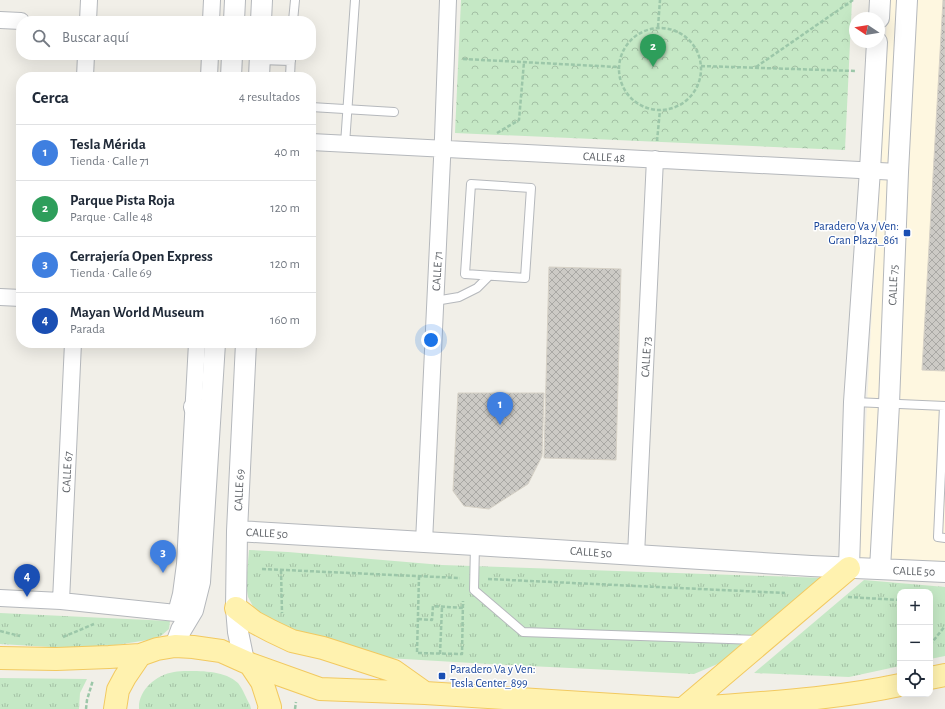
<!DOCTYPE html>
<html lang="es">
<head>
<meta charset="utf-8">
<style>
  body { margin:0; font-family:"Alegreya Sans",sans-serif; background:#f2f2f3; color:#1f2937 }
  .controls { position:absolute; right:12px; bottom:12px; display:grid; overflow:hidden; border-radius:8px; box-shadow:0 4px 16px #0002 }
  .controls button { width:36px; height:36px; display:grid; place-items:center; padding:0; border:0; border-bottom:1px solid #e0e1e3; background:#fff; color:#1f2937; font:20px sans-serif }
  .compass { position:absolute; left:849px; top:12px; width:36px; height:36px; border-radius:50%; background:#fff; box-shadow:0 4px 16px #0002; rotate:282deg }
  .you { position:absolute; left:431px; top:340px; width:14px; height:14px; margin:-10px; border:3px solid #fff; border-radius:50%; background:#1a73e8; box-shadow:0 0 0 6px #1a73e833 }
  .badge { display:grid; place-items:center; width:26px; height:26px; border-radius:50%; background:#b45309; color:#fff; font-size:13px; font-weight:700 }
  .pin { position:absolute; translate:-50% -33px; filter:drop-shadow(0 1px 2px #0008) }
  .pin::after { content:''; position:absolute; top:21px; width:14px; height:12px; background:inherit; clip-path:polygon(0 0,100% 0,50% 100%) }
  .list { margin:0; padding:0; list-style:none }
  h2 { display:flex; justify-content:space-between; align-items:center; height:52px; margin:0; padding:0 16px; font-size:17px }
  h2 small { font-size:13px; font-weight:400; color:#747a83 }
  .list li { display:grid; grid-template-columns:26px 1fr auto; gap:12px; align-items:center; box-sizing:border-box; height:56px; padding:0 16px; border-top:1px solid #e0e1e3 }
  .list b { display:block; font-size:15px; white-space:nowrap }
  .list p { margin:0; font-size:13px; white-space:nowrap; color:#747a83 }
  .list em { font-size:13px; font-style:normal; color:#747a83 }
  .icon { flex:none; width:22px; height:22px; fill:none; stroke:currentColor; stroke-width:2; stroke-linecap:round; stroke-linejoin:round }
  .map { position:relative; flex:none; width:945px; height:709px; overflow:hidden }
  .search { position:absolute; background:#fff; box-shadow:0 4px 16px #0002; left:16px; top:16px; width:300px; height:44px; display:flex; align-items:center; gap:10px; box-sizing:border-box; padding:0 14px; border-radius:16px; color:#747a83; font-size:15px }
  .panel { position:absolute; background:#fff; box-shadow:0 4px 16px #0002; left:16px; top:72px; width:300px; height:276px; border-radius:16px }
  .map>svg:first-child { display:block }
  .commercial { fill:#fef7e0 }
  .grass { fill:url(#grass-tufts) }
  .park { fill:url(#park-crowns) }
  .building { fill:url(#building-cross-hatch); stroke:#d6d1c6 }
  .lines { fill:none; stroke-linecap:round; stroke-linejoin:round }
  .service-casing { stroke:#b5b8bc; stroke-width:10 }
  .minor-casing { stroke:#b5b8bc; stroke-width:18 }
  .tertiary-casing { stroke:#b5b8bc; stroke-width:22 }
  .primary-casing { stroke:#f2c960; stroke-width:24 }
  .path { stroke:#9cc7a9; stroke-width:2.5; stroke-dasharray:4 2; stroke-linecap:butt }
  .service { stroke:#fff; stroke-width:8 }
  .minor { stroke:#fff; stroke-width:16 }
  .tertiary { stroke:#fff; stroke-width:20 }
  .primary { stroke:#fff2af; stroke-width:22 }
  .transit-dot { fill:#1a4fb4; stroke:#fff; stroke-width:1.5 }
  .labels { text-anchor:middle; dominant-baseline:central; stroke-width:3; stroke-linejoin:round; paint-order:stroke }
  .street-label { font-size:12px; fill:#5f6368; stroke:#fff }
  .transit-label { font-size:12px; fill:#164399; stroke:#fff; text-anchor:end }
</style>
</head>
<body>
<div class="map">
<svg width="945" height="709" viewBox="0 0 945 709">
  <defs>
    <pattern id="grass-tufts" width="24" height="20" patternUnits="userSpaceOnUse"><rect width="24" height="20" fill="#c5e8c5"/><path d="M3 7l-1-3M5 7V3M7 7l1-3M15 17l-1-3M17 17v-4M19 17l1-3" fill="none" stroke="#a3c0a4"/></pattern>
    <pattern id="park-crowns" width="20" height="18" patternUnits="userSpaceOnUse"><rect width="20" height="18" fill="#c5e8c5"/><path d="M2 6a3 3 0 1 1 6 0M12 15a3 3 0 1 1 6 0" fill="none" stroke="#a3c0a4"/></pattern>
    <pattern id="building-cross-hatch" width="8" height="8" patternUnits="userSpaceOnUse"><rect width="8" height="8" fill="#cccac5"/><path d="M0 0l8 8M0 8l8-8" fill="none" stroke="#a9a8a4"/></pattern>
  </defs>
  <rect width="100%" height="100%" fill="#f1efe8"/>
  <path class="commercial" d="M 888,0 L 945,0 L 945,563 L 859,559 Z"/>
  <path class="grass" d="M 249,550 L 288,552 L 442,565 L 825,578 L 720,663 L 694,674 L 489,664 L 370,657 L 274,627 L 255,610 L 248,597 L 246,584 Z
    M 864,580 L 945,587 L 945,656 L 930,659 L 930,592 L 900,592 L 900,666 L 849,677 L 754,673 Z
    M 0,613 L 170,621 L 169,629 L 162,635 L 156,638 L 148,640 L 116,645 L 68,648 L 0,644 Z
    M 187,671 C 204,671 225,671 238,683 C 243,689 246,698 250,705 L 251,709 L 139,709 C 138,690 156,675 174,672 C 178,671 183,671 187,671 Z
    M 0,678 L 87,679 L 80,693 L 79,709 L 0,709 Z"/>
  <path class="park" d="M 461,0 L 852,0 L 845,150 L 455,133 Z"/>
  <path class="building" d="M 943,0 L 945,0 L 945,371 L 922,370 Z
    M 549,267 L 621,269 L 616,460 L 544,458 Z
    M 458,393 L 544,393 L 542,456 L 528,484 L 489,509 L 464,506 L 453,491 Z"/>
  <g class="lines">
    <g class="service-casing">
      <path id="service" d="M 293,21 L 295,0
        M 259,60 L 291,61
        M 290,77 L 291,55
        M 311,107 L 394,112
        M 345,144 L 355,0
        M 471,184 L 531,188 L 525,278 L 465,274 Z
        M 435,301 L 459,297 L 477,288 L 489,276
        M 854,402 L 945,406
        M 944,406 L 938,537 L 945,538
        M 475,545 L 474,590 L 523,632 L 758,640"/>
    </g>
    <g class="minor-casing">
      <path id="minor" d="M 0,20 L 21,21
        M 88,21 L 89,0
        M 211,21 L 212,0
        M 85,77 L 86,55
        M 209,77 L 210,55
        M 311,142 L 898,172
        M 0,297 L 21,298
        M 424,542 L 443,138 L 448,0
        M 636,555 L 655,159
        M 0,598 L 61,601 L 176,613 L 181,594 L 185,564 L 197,343
        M 61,601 L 73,343"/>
    </g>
    <g class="tertiary-casing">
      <path id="tertiary" d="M 879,18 L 880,0
        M 234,21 L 235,0
        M 261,21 L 262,0
        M 231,77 L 232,55
        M 259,77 L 260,55
        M 194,407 L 210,421
        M 237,531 L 475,545 L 811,566 L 945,572
        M 849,568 L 854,402 L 870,170 L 877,42
        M 880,569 L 889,404 L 898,172 L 907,0
        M 175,646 L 181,630 L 193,610 L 200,582 L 215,343
        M 244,661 L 238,632 L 236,608 L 237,531 L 246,343"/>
    </g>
    <g class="primary-casing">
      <path id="primary" d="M 236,608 L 254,622 L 271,631 L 292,641 L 323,648 L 394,671 L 425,693
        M 0,658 L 56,659 L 109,657 L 140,655
        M 250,664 L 320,689 L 425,693 L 678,709
        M 930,678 L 945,675
        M 115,709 L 118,690 L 125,677 L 140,655 L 157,649 L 175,646 L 193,647 L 221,651 L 250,664 L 262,682 L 270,707 L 269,709
        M 683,709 L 849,568
        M 686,709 C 757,703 830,700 900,685"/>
    </g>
    <path class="path" d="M 658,27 L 660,0
      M619 69a41 41 0 1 1 82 0a41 41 0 1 1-82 0Z
      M 463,59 L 618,67
      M 701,66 L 855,71
      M 756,67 L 853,0
      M 497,133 L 519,120 L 524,62
      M 657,141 L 660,110
      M 262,569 L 460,578
      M 281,570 L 282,613
      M 419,576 L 417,653 L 462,654 L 463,601
      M 488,579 L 785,593
      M 848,597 L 900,600
      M 418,619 L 432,620 L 433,606 L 463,608
      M 0,631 L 20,636
      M 63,637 L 94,624
      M 930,645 L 945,626
      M 440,654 L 442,607
      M 86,709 L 87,700 L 93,680
      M 295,709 L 296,702"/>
    <use href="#service" class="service"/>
    <use href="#minor" class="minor"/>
    <use href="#tertiary" class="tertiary"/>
    <use href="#primary" class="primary"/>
  </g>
  <g class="transit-dot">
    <rect x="903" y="229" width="8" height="8" rx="2"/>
    <rect x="438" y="672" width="8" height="8" rx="2"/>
  </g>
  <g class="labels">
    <g class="street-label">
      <text transform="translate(604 157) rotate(3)">CALLE 48</text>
      <text transform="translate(437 271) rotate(-87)">CALLE 71</text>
      <text transform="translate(893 285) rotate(-88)">CALLE 75</text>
      <text transform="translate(646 357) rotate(-87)">CALLE 73</text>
      <text transform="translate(67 472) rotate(-87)">CALLE 67</text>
      <text transform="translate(239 490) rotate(-87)">CALLE 69</text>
      <text transform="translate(267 533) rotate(3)">CALLE 50</text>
      <text transform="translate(591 552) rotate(4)">CALLE 50</text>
      <text transform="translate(914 571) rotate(2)">CALLE 50</text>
    </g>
    <g class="transit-label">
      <text x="899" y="226">Paradero Va y Ven:<tspan x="899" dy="14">Gran Plaza_861</tspan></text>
      <text x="450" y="669" text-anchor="start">Paradero Va y Ven:<tspan x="450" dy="14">Tesla Center_899</tspan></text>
    </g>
  </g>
</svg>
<div class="controls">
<button>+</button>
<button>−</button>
<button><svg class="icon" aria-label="locate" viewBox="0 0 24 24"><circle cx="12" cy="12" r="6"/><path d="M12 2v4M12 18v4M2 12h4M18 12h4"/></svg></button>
</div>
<svg class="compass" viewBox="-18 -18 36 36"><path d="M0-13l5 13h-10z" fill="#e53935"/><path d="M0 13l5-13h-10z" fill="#747a83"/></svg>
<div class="you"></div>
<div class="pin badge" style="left:500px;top:425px;background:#3f7fe0">1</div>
<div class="pin badge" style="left:653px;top:67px;background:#2e9e5b">2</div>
<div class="pin badge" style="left:163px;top:573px;background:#3f7fe0">3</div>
<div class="pin badge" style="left:27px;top:597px;background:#1a4fb4">4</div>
<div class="search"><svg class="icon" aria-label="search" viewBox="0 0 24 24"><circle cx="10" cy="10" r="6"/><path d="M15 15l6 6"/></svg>Buscar aquí</div>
<section class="panel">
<h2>Cerca<small>4 resultados</small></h2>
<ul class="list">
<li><span class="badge" style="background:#3f7fe0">1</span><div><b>Tesla Mérida</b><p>Tienda · Calle 71</p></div><em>40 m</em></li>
<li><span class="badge" style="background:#2e9e5b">2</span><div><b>Parque Pista Roja</b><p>Parque · Calle 48</p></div><em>120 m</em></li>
<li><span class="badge" style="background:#3f7fe0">3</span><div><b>Cerrajería Open Express</b><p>Tienda · Calle 69</p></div><em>120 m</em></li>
<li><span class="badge" style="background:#1a4fb4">4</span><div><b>Mayan World Museum</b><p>Parada</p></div><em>160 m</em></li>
</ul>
</section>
</div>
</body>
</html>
